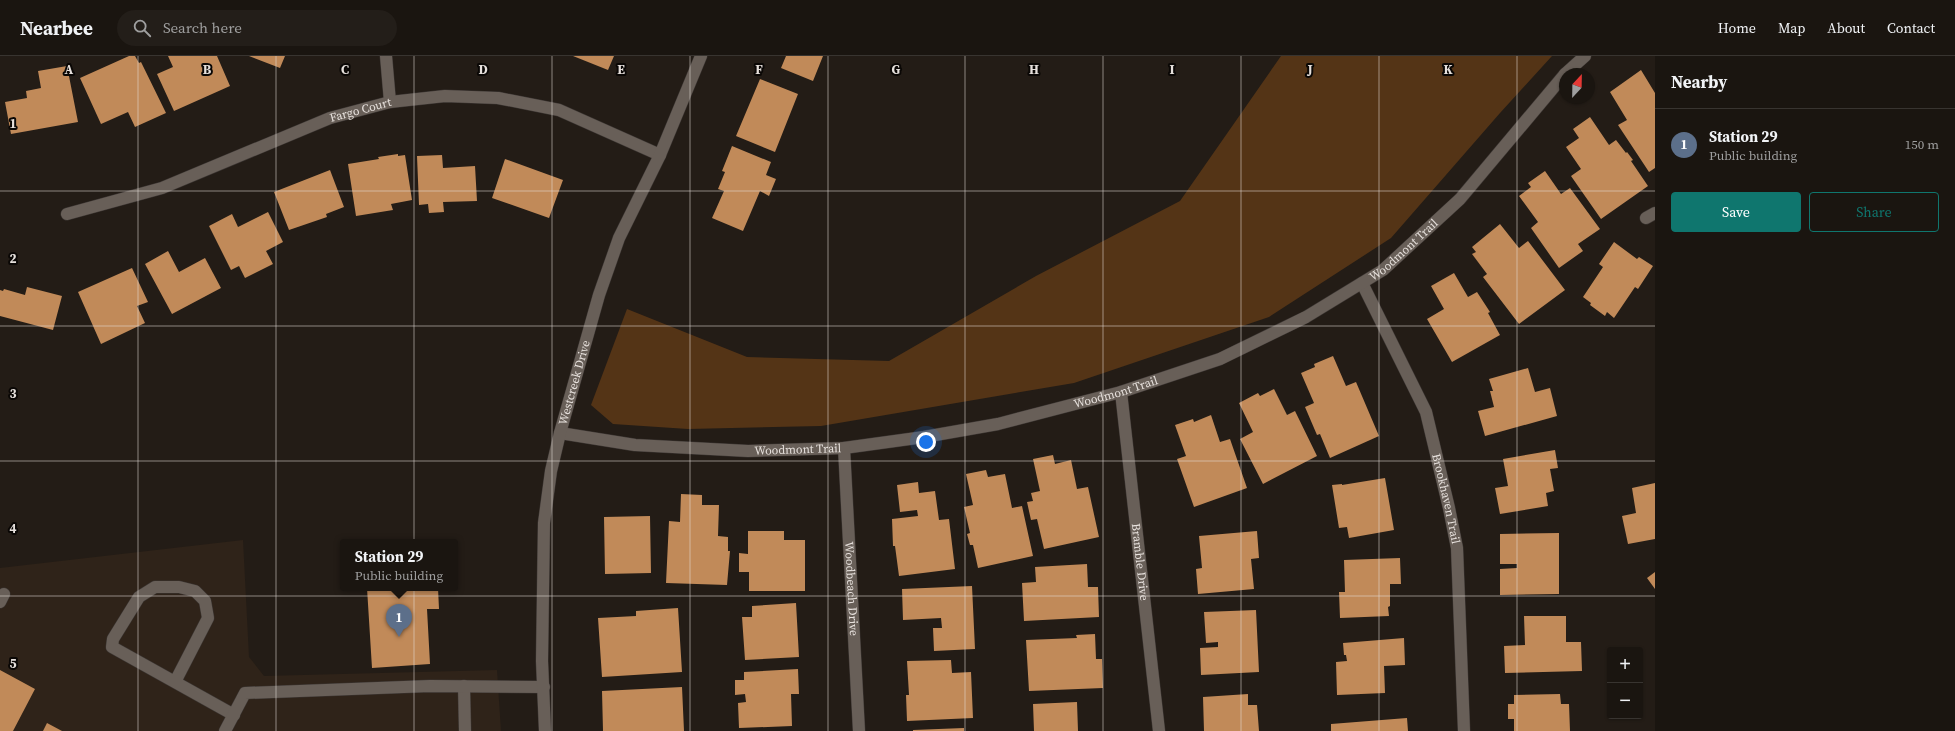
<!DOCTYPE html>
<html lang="en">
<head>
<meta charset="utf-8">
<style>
  body { margin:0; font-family:"Source Serif 4",serif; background:#231e19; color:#f1f3f6 }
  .controls { position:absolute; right:12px; bottom:12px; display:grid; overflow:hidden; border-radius:4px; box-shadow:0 1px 3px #0004 }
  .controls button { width:36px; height:36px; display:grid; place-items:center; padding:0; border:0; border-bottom:1px solid #383430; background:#1a1510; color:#f1f3f6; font:20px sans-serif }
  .compass { position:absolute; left:1559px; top:12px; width:36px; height:36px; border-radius:50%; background:#1a1510; box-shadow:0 1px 3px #0004; rotate:22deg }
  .you { position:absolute; left:926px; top:386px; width:14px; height:14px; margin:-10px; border:3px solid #fff; border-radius:50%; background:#1a73e8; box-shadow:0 0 0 6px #1a73e833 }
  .badge { display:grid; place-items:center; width:26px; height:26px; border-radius:50%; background:#0f766e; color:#fff; font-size:13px; font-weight:700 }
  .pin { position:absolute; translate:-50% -33px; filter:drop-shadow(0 1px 2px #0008) }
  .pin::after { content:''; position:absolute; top:21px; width:14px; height:12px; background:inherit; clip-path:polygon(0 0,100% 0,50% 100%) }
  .popup { position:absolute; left:340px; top:483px; width:118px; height:52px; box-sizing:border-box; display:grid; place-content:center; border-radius:4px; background:#1a1510; filter:drop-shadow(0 1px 3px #0005); font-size:13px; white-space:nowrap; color:#9f9f9f }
  .popup b { font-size:15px; color:#f1f3f6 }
  .popup::after { content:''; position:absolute; left:50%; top:100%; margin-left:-8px; border:8px solid transparent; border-top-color:#1a1510 }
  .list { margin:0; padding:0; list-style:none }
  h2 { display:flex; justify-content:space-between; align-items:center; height:52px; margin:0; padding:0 16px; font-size:17px }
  h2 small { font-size:13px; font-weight:400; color:#9f9f9f }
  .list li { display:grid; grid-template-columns:26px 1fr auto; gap:12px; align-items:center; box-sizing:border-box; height:72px; padding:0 16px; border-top:1px solid #383430 }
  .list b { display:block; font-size:15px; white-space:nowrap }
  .list p { margin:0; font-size:13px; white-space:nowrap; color:#9f9f9f }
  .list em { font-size:13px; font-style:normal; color:#9f9f9f }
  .actions { display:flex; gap:8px; padding:12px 16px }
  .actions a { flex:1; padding:9px 0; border:1px solid #0f766e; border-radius:4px; text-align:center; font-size:14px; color:#0f766e }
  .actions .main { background:#0f766e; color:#fff }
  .icon { flex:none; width:22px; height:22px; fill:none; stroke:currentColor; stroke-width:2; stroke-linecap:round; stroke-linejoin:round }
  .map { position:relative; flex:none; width:1655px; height:675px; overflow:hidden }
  header { display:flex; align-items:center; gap:24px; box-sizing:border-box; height:56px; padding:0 20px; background:#1a1510; border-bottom:1px solid #383430 }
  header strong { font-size:19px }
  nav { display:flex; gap:22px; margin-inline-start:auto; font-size:14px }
  .search { width:280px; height:36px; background:#231e19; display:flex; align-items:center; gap:10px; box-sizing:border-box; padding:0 14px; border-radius:22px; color:#9f9f9f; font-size:15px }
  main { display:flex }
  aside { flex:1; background:#1a1510 }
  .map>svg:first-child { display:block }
  .built { fill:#2f2319 }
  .green { fill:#543416 }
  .building { fill:#c18a59 }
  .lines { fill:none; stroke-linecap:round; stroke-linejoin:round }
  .minor-casing { stroke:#3c3633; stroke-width:13 }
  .minor { stroke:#685f58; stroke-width:12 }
  .grid { fill:none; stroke:#e6e0dc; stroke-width:1; stroke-opacity:0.55 }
  .labels { text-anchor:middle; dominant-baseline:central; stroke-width:4; stroke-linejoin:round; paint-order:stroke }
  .street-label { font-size:12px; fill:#e6e0dc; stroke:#0a0705 }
  .grid-label { font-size:13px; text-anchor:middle; font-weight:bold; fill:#e6e0dc; stroke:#0a0705; stroke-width:4; stroke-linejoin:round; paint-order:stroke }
</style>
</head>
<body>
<header>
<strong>Nearbee</strong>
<div class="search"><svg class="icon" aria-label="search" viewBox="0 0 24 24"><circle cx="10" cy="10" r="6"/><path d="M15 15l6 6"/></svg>Search here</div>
<nav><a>Home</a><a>Map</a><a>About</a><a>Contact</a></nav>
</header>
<main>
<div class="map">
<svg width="1655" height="675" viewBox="0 0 1655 675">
  <rect width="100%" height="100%" fill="#231c16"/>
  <path class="built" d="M 243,484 L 249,601 L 264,620 L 497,614 L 501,675 L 0,675 L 0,512 Z"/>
  <path class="green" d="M 1281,0 L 1552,0 L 1500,57 L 1391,182 L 1269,261 L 1074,327 L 821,370 L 688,373 L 613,368 L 591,349 L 627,253 L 747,301 L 889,305 L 1036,220 L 1180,145 Z"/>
  <path class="building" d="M 129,0 L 135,0 L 139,7 L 141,6 L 166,57 L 135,71 L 128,56 L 101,68 L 80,22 Z
    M 168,0 L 217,0 L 230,30 L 174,55 L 157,18 L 173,11 Z
    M 249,0 L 285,0 L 280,12 Z
    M 573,0 L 614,0 L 608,14 Z
    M 786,0 L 823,0 L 813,25 L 781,12 Z
    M 67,10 L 78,66 L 11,78 L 5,46 L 27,42 L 26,35 L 41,32 L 38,15 Z
    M 1641,14 L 1655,37 L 1655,112 L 1649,116 L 1618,69 L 1627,64 L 1610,36 Z
    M 760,23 L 798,38 L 775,96 L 736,80 Z
    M 1590,61 L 1609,89 L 1616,84 L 1626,97 L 1627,96 L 1633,104 L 1631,105 L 1648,130 L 1601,163 L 1571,120 L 1581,113 L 1566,91 L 1579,82 L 1573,73 Z
    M 732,90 L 771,106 L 766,119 L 776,123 L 769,140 L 760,135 L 743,175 L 712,162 L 724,135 L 718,133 L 725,116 L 722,115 Z
    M 398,98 L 398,100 L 405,99 L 412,144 L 391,148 L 393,154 L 356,160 L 348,108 L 379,103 L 378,101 Z
    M 442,99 L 443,112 L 475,110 L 477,145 L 443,146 L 444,156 L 429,157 L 428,148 L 419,149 L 417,100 Z
    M 505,103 L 563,124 L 549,162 L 492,142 Z
    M 330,114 L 344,151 L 326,158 L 327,161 L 289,174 L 274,136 Z
    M 1545,115 L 1561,138 L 1570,132 L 1600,173 L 1578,188 L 1583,195 L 1559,212 L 1531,172 L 1538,166 L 1519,140 L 1531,131 L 1528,127 Z
    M 268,156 L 283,186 L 266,195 L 273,208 L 245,222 L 239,210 L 231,214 L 209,170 L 232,158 L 238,171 Z
    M 1500,168 L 1519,192 L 1528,185 L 1565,234 L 1519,268 L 1483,221 L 1487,218 L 1472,198 L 1476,196 L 1472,191 Z
    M 1614,186 L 1637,203 L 1639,201 L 1653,210 L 1638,233 L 1635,231 L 1614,262 L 1607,256 L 1605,260 L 1590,249 L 1591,247 L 1583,241 L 1603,211 L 1599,208 Z
    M 168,195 L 179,216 L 205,202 L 221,232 L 172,258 L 145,208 Z
    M 132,212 L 148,246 L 137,250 L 145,267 L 101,288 L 78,236 Z
    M 1454,217 L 1468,241 L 1477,236 L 1490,256 L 1488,257 L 1500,279 L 1452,306 L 1427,263 L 1444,253 L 1431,230 Z
    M 27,231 L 62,240 L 53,274 L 0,260 L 0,234 L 3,235 L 4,233 L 25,239 Z
    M 1333,300 L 1346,330 L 1356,326 L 1379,380 L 1330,402 L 1320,378 L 1317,379 L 1305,351 L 1314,347 L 1301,317 L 1315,311 L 1314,308 Z
    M 1528,312 L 1535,336 L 1550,332 L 1557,360 L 1485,380 L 1478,355 L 1494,351 L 1490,335 L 1493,335 L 1489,323 Z
    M 1274,333 L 1287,359 L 1295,355 L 1317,400 L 1263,428 L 1240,383 L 1253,376 L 1239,347 L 1258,337 L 1260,340 Z
    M 1211,359 L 1220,386 L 1230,383 L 1247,432 L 1194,451 L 1177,403 L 1186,400 L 1175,369 L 1193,363 L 1194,366 Z
    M 1555,394 L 1558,412 L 1550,413 L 1554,435 L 1546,437 L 1548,450 L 1500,458 L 1495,432 L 1508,430 L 1503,403 Z
    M 1053,399 L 1055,408 L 1071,404 L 1077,433 L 1088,431 L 1099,481 L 1044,493 L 1037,463 L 1031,464 L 1027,446 L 1033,445 L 1031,437 L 1040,435 L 1033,403 Z
    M 986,414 L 988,421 L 1005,418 L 1012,452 L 1022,450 L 1033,500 L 978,512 L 973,489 L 970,489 L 967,478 L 970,477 L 964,451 L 973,449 L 966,418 Z
    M 1385,422 L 1394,474 L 1349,482 L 1347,471 L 1339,472 L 1332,429 L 1342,428 L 1342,429 Z
    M 918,426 L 919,437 L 935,435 L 939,464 L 949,463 L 955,513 L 899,520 L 895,490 L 893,490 L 892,463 L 918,460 L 917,454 L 900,456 L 897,429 Z
    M 1655,427 L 1655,483 L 1628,488 L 1622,460 L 1636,457 L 1632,432 Z
    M 681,438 L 702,439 L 702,449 L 719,449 L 718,480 L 728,481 L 728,495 L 730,495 L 727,529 L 666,527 L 669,465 L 680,466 Z
    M 650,460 L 651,517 L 605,518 L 604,461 Z
    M 748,475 L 784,475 L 784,484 L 805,484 L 805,535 L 749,535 L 749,516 L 739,516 L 739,497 L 748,498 Z
    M 1257,475 L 1259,502 L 1251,503 L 1254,533 L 1198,538 L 1196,513 L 1202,512 L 1199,480 Z
    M 1559,477 L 1559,538 L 1500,539 L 1500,513 L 1517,512 L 1517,508 L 1500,508 L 1500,478 Z
    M 1400,502 L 1401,528 L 1390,528 L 1390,550 L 1388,551 L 1389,560 L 1340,562 L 1339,536 L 1345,536 L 1344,504 Z
    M 1087,508 L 1088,531 L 1098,531 L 1099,561 L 1024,565 L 1022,527 L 1036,526 L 1035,511 Z
    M 1655,516 L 1655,533 L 1647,522 Z
    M 972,530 L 975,593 L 934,595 L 933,572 L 942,572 L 941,562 L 903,564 L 902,533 Z
    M 367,532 L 438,532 L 439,553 L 427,553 L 430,608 L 372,612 Z
    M 796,547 L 799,601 L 745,604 L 742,561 L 752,561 L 752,550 Z
    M 678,552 L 682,616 L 602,621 L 598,562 L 636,560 L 636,555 Z
    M 1256,554 L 1259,616 L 1201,619 L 1200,592 L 1218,591 L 1218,586 L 1206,587 L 1204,556 Z
    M 1524,560 L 1566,560 L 1566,586 L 1581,586 L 1582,615 L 1505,617 L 1504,590 L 1525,589 Z
    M 1095,578 L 1096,603 L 1102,603 L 1103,632 L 1029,635 L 1026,584 L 1077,582 L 1076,579 Z
    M 1404,582 L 1405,609 L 1384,610 L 1385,637 L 1337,639 L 1336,606 L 1347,605 L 1346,599 L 1344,599 L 1343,587 Z
    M 951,604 L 952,617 L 971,616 L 973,662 L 907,665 L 906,639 L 909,639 L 907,605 Z
    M 798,613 L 799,638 L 791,638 L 792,670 L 739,672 L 738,647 L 746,646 L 745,638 L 735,639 L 735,624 L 744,624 L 744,616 Z
    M 0,614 L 35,633 L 13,675 L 0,675 Z
    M 682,631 L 684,675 L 603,675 L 602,635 Z
    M 1248,638 L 1248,649 L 1257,649 L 1259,675 L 1204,675 L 1203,641 Z
    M 1560,638 L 1561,648 L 1569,648 L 1570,675 L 1514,675 L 1514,663 L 1508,663 L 1508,648 L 1514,648 L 1514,639 Z
    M 1077,646 L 1078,675 L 1034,675 L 1033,648 Z
    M 1407,662 L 1408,675 L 1331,675 L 1331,668 Z
    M 47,667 L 62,675 L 43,675 Z
    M 964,672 L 964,675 L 913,675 L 913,674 Z"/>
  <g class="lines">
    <g class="minor-casing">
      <g id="minor">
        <path d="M 386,0 L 390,46"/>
        <path d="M 1565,18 L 1585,0"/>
        <path id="s1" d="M 67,158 L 162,132 L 330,62 L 390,46 L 445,40 L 498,42 L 559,54 L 660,99"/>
        <path d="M 1646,162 L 1655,157"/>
        <path id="s2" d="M 1362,227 L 1426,356 L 1449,452 L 1457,492 L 1464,675"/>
        <path id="s3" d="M 1121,336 L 1159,675"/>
        <path id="s4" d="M 560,377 L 635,389 L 748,395 L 844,392 L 924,381 L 998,368 L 1121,336 L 1220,303 L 1306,261 L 1383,214 L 1460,143 L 1565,18"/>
        <path id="s5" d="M 844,392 L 859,675"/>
        <path d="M 0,546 L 4,538"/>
        <path d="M 175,626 L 208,562 L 205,545 L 195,535 L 179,531 L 155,531 L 139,541 L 113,583 L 112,591 L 234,659"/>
        <path d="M 464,630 L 465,675"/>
        <path d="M 225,675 L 245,637 L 430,630 L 544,631"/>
        <path id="s6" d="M 545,675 L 542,605 L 544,467 L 551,415 L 560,377 L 599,239 L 619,182 L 660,99 L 701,0"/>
      </g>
    </g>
    <use href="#minor" class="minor"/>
  </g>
  <path class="grid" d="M 138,0 L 138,675M 276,0 L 276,675M 414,0 L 414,675M 552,0 L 552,675M 690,0 L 690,675M 828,0 L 828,675M 965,0 L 965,675M 1103,0 L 1103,675M 1241,0 L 1241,675M 1379,0 L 1379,675M 1517,0 L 1517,675M 0,135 L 1655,135M 0,270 L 1655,270M 0,405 L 1655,405M 0,540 L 1655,540"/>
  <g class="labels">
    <g class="street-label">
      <text stroke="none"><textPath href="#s1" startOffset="312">Fargo Court</textPath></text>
      <text stroke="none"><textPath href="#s4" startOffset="887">Woodmont Trail</textPath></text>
      <text stroke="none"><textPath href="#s6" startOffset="352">Westcreek Drive</textPath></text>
      <text stroke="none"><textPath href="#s4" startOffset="563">Woodmont Trail</textPath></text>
      <text stroke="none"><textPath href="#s4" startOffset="239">Woodmont Trail</textPath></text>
      <text stroke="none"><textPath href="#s2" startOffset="233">Brookhaven Trail</textPath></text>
      <text stroke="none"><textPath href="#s3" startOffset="171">Bramble Drive</textPath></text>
      <text stroke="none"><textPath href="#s5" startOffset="141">Woodbeach Drive</textPath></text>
    </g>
  </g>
  <g class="grid-label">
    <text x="69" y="18">A</text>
    <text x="207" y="18">B</text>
    <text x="345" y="18">C</text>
    <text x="483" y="18">D</text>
    <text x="621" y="18">E</text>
    <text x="759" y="18">F</text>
    <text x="896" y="18">G</text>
    <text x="1034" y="18">H</text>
    <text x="1172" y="18">I</text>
    <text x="1310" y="18">J</text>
    <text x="1448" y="18">K</text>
    <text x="13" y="72">1</text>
    <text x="13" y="207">2</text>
    <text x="13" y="342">3</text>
    <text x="13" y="477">4</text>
    <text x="13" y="612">5</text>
  </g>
</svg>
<div class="controls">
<button>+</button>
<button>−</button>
</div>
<svg class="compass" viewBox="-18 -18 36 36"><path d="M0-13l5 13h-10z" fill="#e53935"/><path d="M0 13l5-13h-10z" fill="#9f9f9f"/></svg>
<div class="you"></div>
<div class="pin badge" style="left:399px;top:581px;background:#5c6f8a">1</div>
<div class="popup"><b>Station 29</b>Public building</div>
</div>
<aside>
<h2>Nearby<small></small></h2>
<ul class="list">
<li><span class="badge" style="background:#5c6f8a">1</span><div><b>Station 29</b><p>Public building</p></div><em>150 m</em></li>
</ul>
<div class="actions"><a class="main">Save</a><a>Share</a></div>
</aside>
</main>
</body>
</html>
